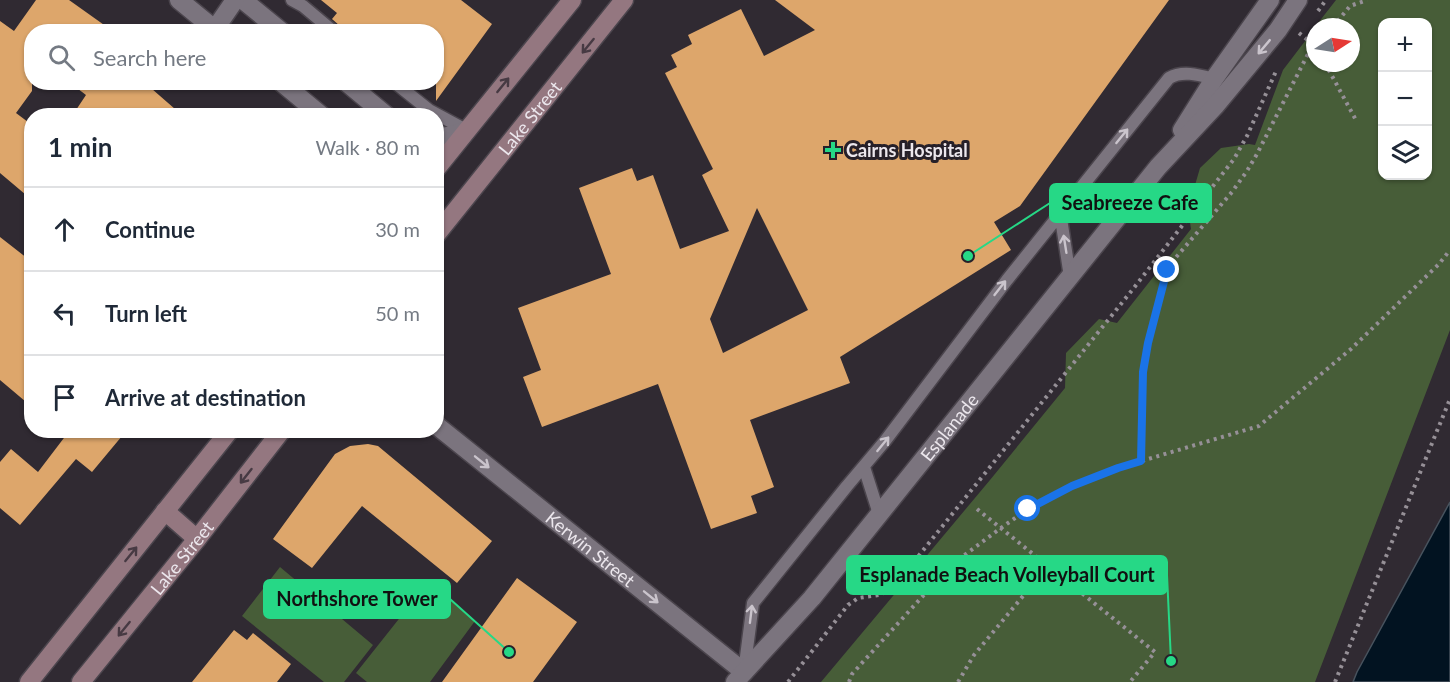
<!DOCTYPE html>
<html lang="en">
<head>
<meta charset="utf-8">
<style>
  body { margin:0; font-family:Lato,sans-serif; background:#f2f2f3; color:#1f2937 }
  .controls { position:absolute; right:18px; top:18px; display:grid; overflow:hidden; border-radius:12px; box-shadow:0 2px 4px #0004 }
  .controls button { width:54px; height:54px; display:grid; place-items:center; padding:0; border:0; border-bottom:2px solid #e0e1e3; background:#fff; color:#1f2937; font:30px sans-serif }
  .compass { position:absolute; left:1306px; top:18px; width:54px; height:54px; border-radius:50%; background:#fff; box-shadow:0 2px 4px #0004; rotate:78deg }
  .stop { position:absolute; width:18px; height:18px; margin:-14px; border:4px solid #1a73e8; border-radius:50%; background:#fff }
  .stop.end { background:#1a73e8; border-color:#fff; box-shadow:0 2px 6px #0008 }
  .list { margin:0; padding:0; list-style:none }
  h2 { display:flex; justify-content:space-between; align-items:center; height:78px; margin:0; padding:0 24px; font-size:26px }
  h2 small { font-size:20px; font-weight:400; color:#747a83 }
  .list li { display:grid; grid-template-columns:39px 1fr auto; gap:18px; align-items:center; box-sizing:border-box; height:84px; padding:0 24px; border-top:2px solid #e0e1e3 }
  .list b { display:block; font-size:22px; white-space:nowrap }
  .list em { font-size:20px; font-style:normal; color:#747a83 }
  .icon { flex:none; width:33px; height:33px; fill:none; stroke:currentColor; stroke-width:2; stroke-linecap:round; stroke-linejoin:round }
  .map { position:relative; flex:none; width:1450px; height:682px; overflow:hidden }
  .search { position:absolute; background:#fff; box-shadow:0 2px 4px #0004; left:24px; top:24px; width:420px; height:66px; display:flex; align-items:center; gap:15px; box-sizing:border-box; padding:0 21px; border-radius:24px; color:#747a83; font-size:22px }
  .panel { position:absolute; background:#fff; box-shadow:0 2px 4px #0004; left:24px; top:108px; width:420px; height:330px; border-radius:24px }
  .map>svg:first-child { display:block }
  .green { fill:#475d38; fill-rule:evenodd }
  .water { fill:#021321; stroke:#48535e; stroke-width:1.5 }
  .building { fill:#dda66b; fill-rule:evenodd }
  .lines { fill:none; stroke-linecap:round; stroke-linejoin:round }
  .service-casing { stroke:#4b454d; stroke-width:15 }
  .minor-casing { stroke:#4b454d; stroke-width:21 }
  .tertiary-casing { stroke:#4b454d; stroke-width:21 }
  .secondary-casing { stroke:#4b454d; stroke-width:21 }
  .path { stroke:#969097; stroke-width:4; stroke-dasharray:3 4.5; stroke-linecap:butt }
  .service { stroke:#7b747e; stroke-width:12 }
  .minor { stroke:#7b747e; stroke-width:18 }
  .tertiary { stroke:#7b747e; stroke-width:18 }
  .secondary { stroke:#947780; stroke-width:18 }
  .oneway { stroke:#473a43 }
  .oneway2 { stroke:#cac4cc }
  .route { stroke:#1a73e8; stroke-width:8 }
  .poi-dot { fill:#26d886; stroke:#262029; stroke-width:2 }
  .labels { text-anchor:middle; dominant-baseline:central; stroke-width:6; stroke-linejoin:round; paint-order:stroke }
  .street-label { font-size:18px; fill:#ece7ed; stroke:#262029 }
  .poi-label { font-size:18px; font-weight:bold; fill:#ece7ed; stroke:#262029; text-anchor:start }
  .leader { fill:none; stroke:#26d886; stroke-width:2 }
  .callout-dot { fill:#26d886; stroke:#262029; stroke-width:2 }
  .callout { fill:#26d886; stroke:#26d886; stroke-width:2 }
  .callout-label { font-size:20px; text-anchor:middle; font-weight:bold; fill:#111 }
</style>
</head>
<body>
<div class="map">
<svg width="1450" height="682" viewBox="0 0 1450 682">
  <rect width="100%" height="100%" fill="#302a32"/>
  <path class="green" d="M 1336,0 L 1450,0 L 1450,330 L 1315,682 L 821,682 L 990,480 L 1065,388 L 1066,353 L 1099,319 L 1117,323 L 1191,229 L 1188,209 L 1200,168 L 1221,148 L 1249,144 L 1255,145 L 1283,70 L 1315,28 L 1315,63 L 1351,63 L 1351,27 L 1315,27 ZM 1382,22 L 1428,22 L 1428,176 L 1382,176 Z
    M 280,567 L 373,645 L 344,682 L 324,682 L 242,616 Z
    M 429,581 L 475,621 L 430,682 L 367,682 L 356,673 Z"/>
  <path class="water" d="M 1450,502 L 1450,682 L 1353,682 L 1357,672 Z"/>
  <path class="building" d="M 36,0 L 69,0 L 114,32 L 32,32 L 32,91 L 16,113 L 32,125 L 32,200 L 0,173 L 0,21 L 14,31 Z
    M 321,0 L 461,0 L 492,24 L 436,101 L 436,32 L 342,32 L 340,26 L 332,19 L 337,13 Z
    M 775,0 L 1169,0 L 1020,206 L 994,222 L 1011,250 L 840,357 L 850,383 L 750,420 L 774,487 L 751,496 L 757,513 L 711,529 L 658,384 L 542,427 L 523,377 L 541,370 L 518,308 L 611,274 L 579,188 L 632,168 L 637,181 L 653,175 L 680,249 L 729,231 L 702,175 L 713,169 L 665,73 L 677,67 L 671,55 L 692,44 L 688,35 L 741,9 L 764,56 L 815,30 ZM 757,208 L 808,310 L 723,353 L 710,319 Z
    M 69,82 L 144,82 L 183,116 L 72,116 L 86,95 Z
    M 0,237 L 32,262 L 32,407 L 0,380 Z
    M 70,430 L 127,430 L 92,472 L 76,459 L 20,525 L 0,508 L 0,462 L 11,449 L 38,472 Z
    M 368,444 L 378,446 L 492,541 L 457,583 L 362,506 L 312,568 L 273,539 L 335,454 L 350,446 Z
    M 517,578 L 577,622 L 533,682 L 442,682 Z
    M 234,630 L 247,640 L 253,633 L 291,664 L 277,682 L 192,682 Z"/>
  <g class="lines">
    <g class="service-casing">
      <path id="service" d="M 292,0 L 303,6 L 334,32
        M 394,82 L 429,110 L 466,130
        M 1060,212 L 1070,277
        M 864,467 L 879,514
        M 744,672 L 753,603 L 847,486 L 885,441 L 1007,280 L 1169,78 C 1183,70 1199,75 1214,79"/>
    </g>
    <g class="minor-casing">
      <g id="minor">
        <path id="s1" d="M 436,425 L 744,672"/>
      </g>
    </g>
    <g class="tertiary-casing">
      <g id="tertiary">
        <path d="M 179,0 L 218,32"/>
        <path d="M 243,0 L 282,32"/>
        <path d="M 215,29 L 235,0"/>
        <path d="M 281,82 L 322,116"/>
        <path d="M 346,82 L 387,116"/>
        <path d="M 1182,130 L 1214,79 L 1270,0"/>
        <path d="M 436,138 L 452,135 L 466,130"/>
        <path id="s2" d="M 735,682 L 812,598 L 1158,167 L 1216,105 L 1278,30 L 1298,0"/>
      </g>
    </g>
    <g class="secondary-casing">
      <g id="secondary">
        <path d="M 436,169 L 572,0"/>
        <path id="s3" d="M 436,235 L 624,0"/>
        <path d="M 165,511 L 197,539"/>
        <path d="M 29,682 L 230,430"/>
        <path id="s4" d="M 81,682 L 197,539 L 282,430"/>
      </g>
    </g>
    <path class="path" d="M 1318,11 L 1326,0
      M 1333,27 L 1350,6 L 1367,0
      M 1299,33 L 1315,46
      M 1325,63 L 1357,122
      M 1141,461 L 1143,372 L 1148,343 L 1167,269 L 1172,262 L 1232,192 L 1247,171 L 1257,154 L 1310,50 L 1315,46
      M 977,509 L 1155,652 L 1130,682
      M 788,682 L 848,605 L 858,598 L 879,595 L 892,589 L 1133,289 L 1234,159 L 1247,136 L 1277,69
      M 849,682 L 852,674 L 951,565 L 1001,528 L 1028,509 L 1072,486 L 1118,468 L 1259,426 L 1351,349 L 1439,264 L 1450,250
      M 958,682 L 974,655 L 1048,566
      M 1335,682 L 1450,399"/>
    <use href="#service" class="service"/>
    <use href="#minor" class="minor"/>
    <use href="#tertiary" class="tertiary"/>
    <use href="#secondary" class="secondary"/>
  </g>
  <defs><path id="oneway-shaft" d="M-6 0H5M1.5-3L5.5 0L1.5 3" fill="none" stroke-width="1.6" stroke-linecap="round" stroke-linejoin="round" transform="scale(1.5)"/></defs>
  <g class="oneway">
    <use href="#oneway-shaft" transform="translate(588 46) rotate(129)"/>
    <use href="#oneway-shaft" transform="translate(503 85) rotate(-51)"/>
    <use href="#oneway-shaft" transform="translate(246 476) rotate(128)"/>
    <use href="#oneway-shaft" transform="translate(131 554) rotate(-51)"/>
    <use href="#oneway-shaft" transform="translate(124 629) rotate(129)"/>
  </g>
  <g class="oneway2">
    <use href="#oneway-shaft" transform="translate(1264 47) rotate(130)"/>
    <use href="#oneway-shaft" transform="translate(1122 136) rotate(-51)"/>
    <use href="#oneway-shaft" transform="translate(1065 244) rotate(-99)"/>
    <use href="#oneway-shaft" transform="translate(1000 288) rotate(-52)"/>
    <use href="#oneway-shaft" transform="translate(883 444) rotate(-51)"/>
    <use href="#oneway-shaft" transform="translate(482 462) rotate(39)"/>
    <use href="#oneway-shaft" transform="translate(651 597) rotate(39)"/>
    <use href="#oneway-shaft" transform="translate(751 614) rotate(-83)"/>
  </g>
  <g class="lines">
    <path class="route" d="M 1028,509 L 1072,486 L 1118,468 L 1141,461 L 1143,372 L 1148,343 L 1167,270"/>
  </g>
  <path class="poi-dot" d="M830 141h6v6h6v6h-6v6h-6v-6h-6v-6h6z"/>
  <g class="labels">
    <g class="street-label">
      <text stroke="none"><textPath href="#s3" startOffset="150">Lake Street</textPath></text>
      <text stroke="none"><textPath href="#s2" startOffset="333">Esplanade</textPath></text>
      <text stroke="none"><textPath href="#s1" startOffset="198">Kerwin Street</textPath></text>
      <text stroke="none"><textPath href="#s4" startOffset="160">Lake Street</textPath></text>
    </g>
    <g class="poi-label">
      <text x="846" y="150">Cairns Hospital</text>
    </g>
  </g>
  <path class="leader" d="M968 256L1050 203M1171 661L1167 575M509 652L450 599"/>
  <g class="callout-dot">
    <circle cx="968" cy="256" r="6"/>
    <circle cx="1171" cy="661" r="6"/>
    <circle cx="509" cy="652" r="6"/>
  </g>
  <g class="callout">
    <rect x="1050" y="184" width="161" height="38" rx="6"/>
    <rect x="847" y="556" width="320" height="38" rx="6"/>
    <rect x="264" y="580" width="186" height="38" rx="6"/>
  </g>
  <g class="callout-label">
    <text x="1130" y="210">Seabreeze Cafe</text>
    <text x="1007" y="582">Esplanade Beach Volleyball Court</text>
    <text x="357" y="606">Northshore Tower</text>
  </g>
</svg>
<div class="controls">
<button>+</button>
<button>−</button>
<button><svg class="icon" aria-label="layers" viewBox="0 0 24 24"><path d="M12 4l9 5-9 5-9-5zM3 14l9 5 9-5"/></svg></button>
</div>
<svg class="compass" viewBox="-18 -18 36 36"><path d="M0-13l5 13h-10z" fill="#e53935"/><path d="M0 13l5-13h-10z" fill="#747a83"/></svg>
<div class="stop" style="left:1028px;top:509px"></div>
<div class="stop end" style="left:1167px;top:270px"></div>
<div class="search"><svg class="icon" aria-label="search" viewBox="0 0 24 24"><circle cx="10" cy="10" r="6"/><path d="M15 15l6 6"/></svg>Search here</div>
<section class="panel">
<h2>1 min<small>Walk · 80 m</small></h2>
<ul class="list">
<li><svg class="icon" aria-label="ahead" viewBox="0 0 24 24"><path d="M12 20V5M6 11l6-6 6 6"/></svg><div><b>Continue</b></div><em>30 m</em></li>
<li><svg class="icon" aria-label="left" viewBox="0 0 24 24"><path d="M17 20v-9H6M10 6l-5 5 5 5"/></svg><div><b>Turn left</b></div><em>50 m</em></li>
<li><svg class="icon" aria-label="arrive" viewBox="0 0 24 24"><path d="M6 21V4h12l-3 4 3 4H6"/></svg><div><b>Arrive at destination</b></div></li>
</ul>
</section>
</div>
</body>
</html>
